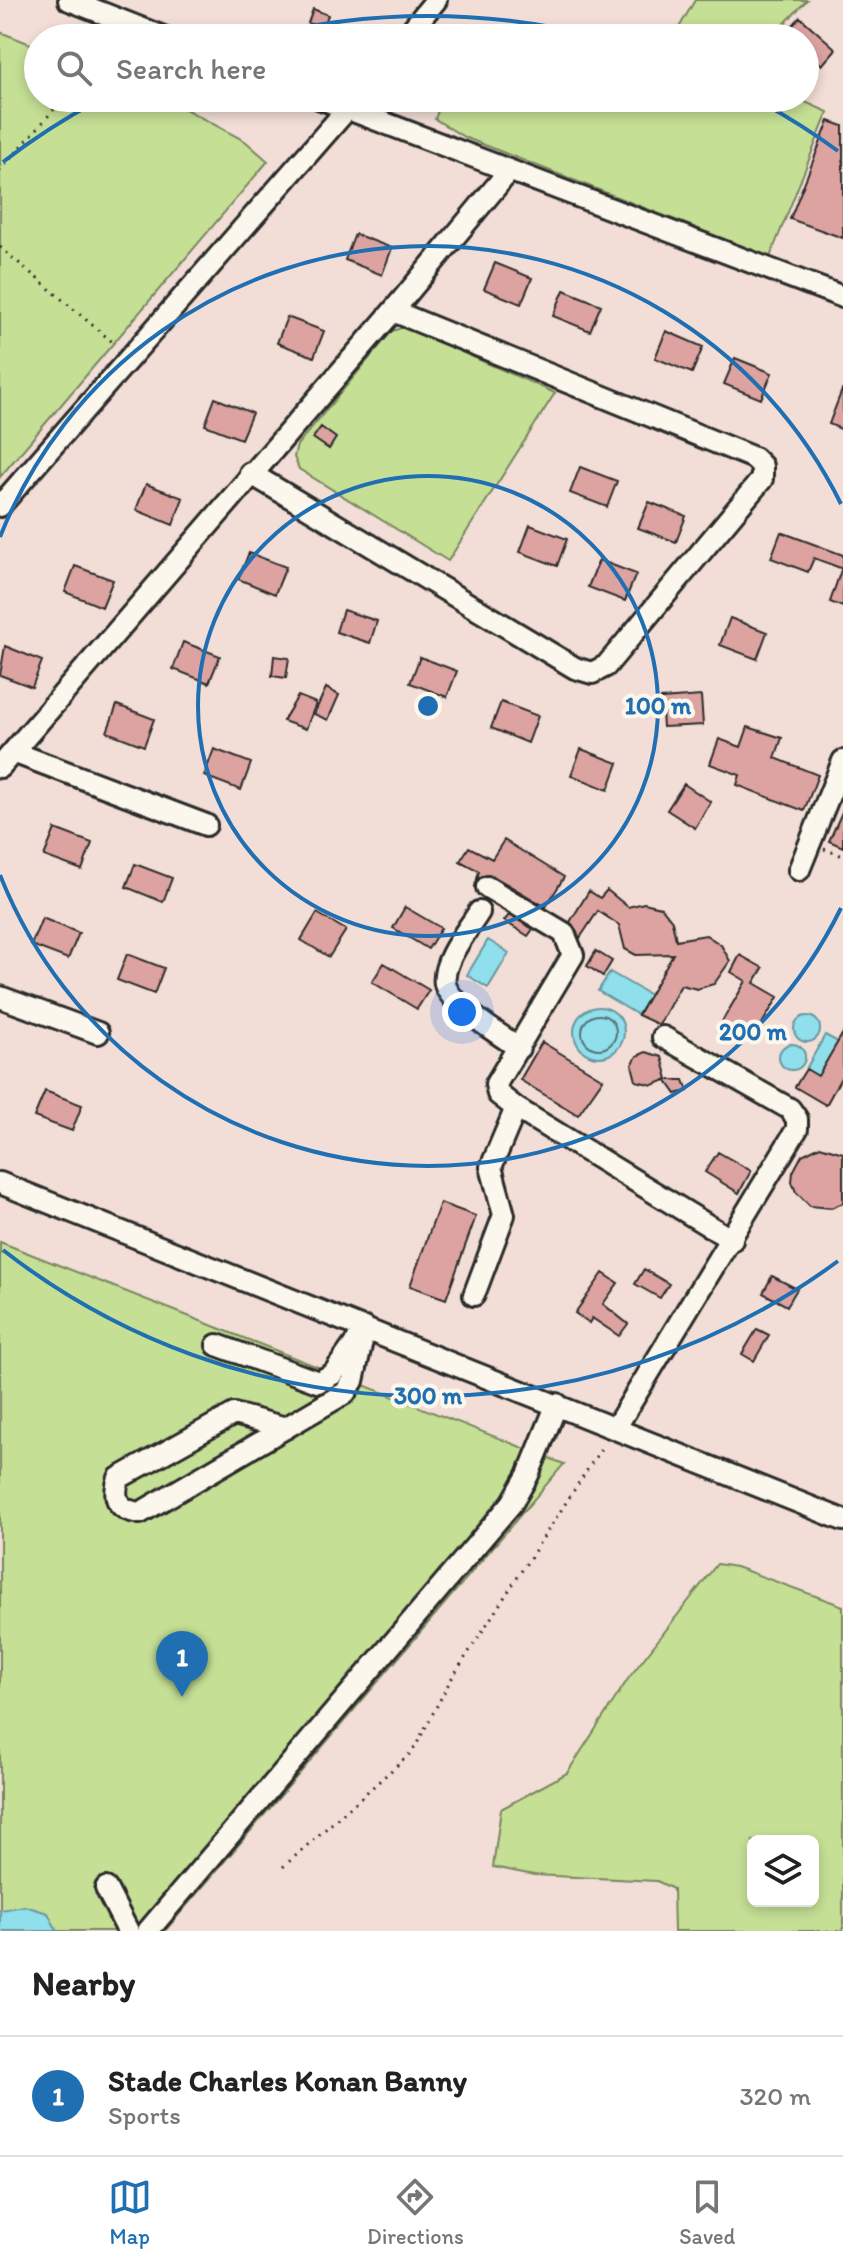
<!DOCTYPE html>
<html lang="en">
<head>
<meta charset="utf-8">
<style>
  body { margin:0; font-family:Itim,sans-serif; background:#f6f6f6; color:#222 }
  .controls { position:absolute; right:24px; bottom:24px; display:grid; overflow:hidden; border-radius:12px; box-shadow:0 4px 12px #0003 }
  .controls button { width:72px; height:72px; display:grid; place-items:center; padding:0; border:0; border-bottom:2px solid #e0e0e0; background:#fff; color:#222; font:40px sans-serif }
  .you { position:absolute; left:462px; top:1012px; width:28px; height:28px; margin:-20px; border:6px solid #fff; border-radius:50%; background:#1a73e8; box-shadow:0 0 0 12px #1a73e833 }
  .badge { display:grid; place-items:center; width:52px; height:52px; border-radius:50%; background:#1f6fb2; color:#fff; font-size:26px; font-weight:700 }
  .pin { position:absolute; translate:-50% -66px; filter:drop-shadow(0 2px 4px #0008) }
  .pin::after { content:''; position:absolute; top:42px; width:28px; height:24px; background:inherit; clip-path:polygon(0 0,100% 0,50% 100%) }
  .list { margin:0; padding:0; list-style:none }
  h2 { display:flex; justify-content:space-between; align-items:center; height:104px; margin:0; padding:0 32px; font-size:34px }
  h2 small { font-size:26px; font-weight:400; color:#767676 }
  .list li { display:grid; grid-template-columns:52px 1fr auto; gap:24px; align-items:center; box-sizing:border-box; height:120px; padding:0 32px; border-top:2px solid #e0e0e0 }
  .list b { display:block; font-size:30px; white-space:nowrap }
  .list p { margin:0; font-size:26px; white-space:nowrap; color:#767676 }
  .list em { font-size:26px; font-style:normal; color:#767676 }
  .icon { flex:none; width:44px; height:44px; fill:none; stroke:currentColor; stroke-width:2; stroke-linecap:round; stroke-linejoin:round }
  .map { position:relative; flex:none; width:843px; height:1931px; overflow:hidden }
  .search { position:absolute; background:#fff; box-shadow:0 4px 12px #0003; left:24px; right:24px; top:24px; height:88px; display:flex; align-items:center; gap:20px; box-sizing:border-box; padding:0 28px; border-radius:44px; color:#767676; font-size:30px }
  .sheet { height:224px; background:#fff }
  nav { display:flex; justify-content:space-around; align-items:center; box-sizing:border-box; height:112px; border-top:2px solid #e0e0e0; background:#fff; font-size:22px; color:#767676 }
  nav a { display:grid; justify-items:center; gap:4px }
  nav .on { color:#1f6fb2 }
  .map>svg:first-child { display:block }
  .green { fill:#c5df95; stroke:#788560; stroke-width:2; fill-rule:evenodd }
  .water { fill:#90dfec; stroke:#68979f; stroke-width:2 }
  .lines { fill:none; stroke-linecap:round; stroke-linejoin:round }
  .shore { stroke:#537378; stroke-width:2 }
  .building { fill:#dda3a1; stroke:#2b2b2b; stroke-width:2 }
  .minor-casing { stroke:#2b2b2b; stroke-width:26 }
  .path { stroke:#2b2b2b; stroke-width:3; stroke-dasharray:2 6; stroke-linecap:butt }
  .minor { stroke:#fbf7ec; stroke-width:20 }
  .ring { fill:none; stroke:#1f6fb2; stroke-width:4 }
  .centre { fill:#1f6fb2; stroke:#fbf7ec; stroke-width:4 }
  .ring-label { font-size:24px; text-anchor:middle; font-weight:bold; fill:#1f6fb2; stroke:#fbf7ec; stroke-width:8; stroke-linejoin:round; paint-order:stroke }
</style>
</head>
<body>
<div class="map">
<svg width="843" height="1931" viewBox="0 0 843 1931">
  <rect width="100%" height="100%" fill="#f2ded6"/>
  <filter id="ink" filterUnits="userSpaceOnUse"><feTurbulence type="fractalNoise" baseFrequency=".0125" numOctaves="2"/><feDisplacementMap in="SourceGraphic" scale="16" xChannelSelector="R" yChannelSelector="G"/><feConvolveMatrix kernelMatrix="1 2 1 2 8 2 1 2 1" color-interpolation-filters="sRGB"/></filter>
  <g filter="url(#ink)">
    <path class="green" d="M 695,0 L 807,0 L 771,38 L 673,38 Z
      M 0,32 L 38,47 L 38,98 L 165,98 L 245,141 L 268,161 L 0,477 Z
      M 544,98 L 796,98 L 828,112 L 770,257 L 464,137 L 435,119 L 439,108 L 483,109 L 512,100 L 537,102 Z
      M 404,327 L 555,393 L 448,561 L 299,469 L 294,457 L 297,445 L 392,331 Z
      M 0,1242 L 564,1464 L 165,1931 L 0,1931 Z
      M 717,1564 L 736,1567 L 843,1606 L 843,1931 L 674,1931 L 673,1889 L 657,1881 L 534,1875 L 493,1867 L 501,1809 L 567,1773 L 628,1679 ZM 753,1841 L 813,1841 L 813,1901 L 753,1901 Z"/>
    <path class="water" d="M 488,940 L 509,953 L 488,988 L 467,975 Z
      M 610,972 L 650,995 L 638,1015 L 598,991 Z
      M574 1032a25 25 0 1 1 50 0a25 25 0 1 1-50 0Z
      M794 1029a13 13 0 1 1 26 0a13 13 0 1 1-26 0Z
      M 825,1035 L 838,1042 L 818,1076 L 806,1069 Z
      M779 1057a13 13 0 1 1 26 0a13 13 0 1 1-26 0Z
      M 25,1906 L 48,1913 L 57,1931 L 0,1931 L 0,1910 Z"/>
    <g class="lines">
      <path class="shore" d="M582 1032a17 17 0 1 1 34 0a17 17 0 1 1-34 0Z"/>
    </g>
    <path class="building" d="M 313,9 L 328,15 L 323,28 L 308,23 Z
      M 800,17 L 836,49 L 822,65 L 805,50 L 805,38 L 782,38 Z
      M 829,121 L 843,126 L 843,238 L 790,219 Z
      M 355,234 L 392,248 L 382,275 L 345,260 Z
      M 495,263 L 532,278 L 521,304 L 484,289 Z
      M 564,290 L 601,305 L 590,331 L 553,316 Z
      M 287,317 L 324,331 L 314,357 L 277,343 Z
      M 666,331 L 703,347 L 692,373 L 655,358 Z
      M 735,358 L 772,373 L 761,399 L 724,384 Z
      M 842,390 L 843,390 L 843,430 L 829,424 Z
      M 215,398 L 252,413 L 241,439 L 205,425 Z
      M 321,427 L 336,438 L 329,449 L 313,438 Z
      M 580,467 L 617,481 L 607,507 L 570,493 Z
      M 146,484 L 183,498 L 173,525 L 136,510 Z
      M 649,502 L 686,516 L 676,542 L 638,528 Z
      M 530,525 L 567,539 L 557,566 L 520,552 Z
      M 781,532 L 843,555 L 843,569 L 814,558 L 808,572 L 771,558 Z
      M 249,553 L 286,567 L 275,594 L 238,579 Z
      M 599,560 L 636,574 L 625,601 L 588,587 Z
      M 75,566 L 113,580 L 102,607 L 65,592 Z
      M 841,570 L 843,570 L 843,607 L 830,602 Z
      M 343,610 L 377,621 L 370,643 L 336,632 Z
      M 730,618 L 767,632 L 757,659 L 720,645 Z
      M 183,642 L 220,656 L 209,683 L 173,669 Z
      M 5,646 L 42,661 L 32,687 L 0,675 Z
      M 274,656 L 289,658 L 286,678 L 272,676 Z
      M 420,657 L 457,671 L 447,697 L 410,683 Z
      M 326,688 L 339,695 L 328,720 L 314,714 Z
      M 298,696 L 316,703 L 306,729 L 283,721 Z
      M 701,696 L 703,725 L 663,727 L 661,699 Z
      M 501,702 L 538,716 L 528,743 L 491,728 Z
      M 117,705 L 154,719 L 144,746 L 107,732 Z
      M 748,727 L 782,738 L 775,758 L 818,775 L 804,811 L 737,785 L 740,775 L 710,764 L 719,739 L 741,747 Z
      M 214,749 L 251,763 L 241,790 L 204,776 Z
      M 581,749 L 618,763 L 608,790 L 571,775 Z
      M 684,784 L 711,802 L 695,828 L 667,810 Z
      M 843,810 L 843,847 L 829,841 Z
      M 55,829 L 92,843 L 82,870 L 44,856 Z
      M 504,840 L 564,877 L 546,907 L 493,876 L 477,879 L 479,871 L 460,861 L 469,847 L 492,859 Z
      M 135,864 L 172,878 L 163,902 L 126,887 Z
      M 607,890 L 628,907 L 644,903 L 661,907 L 672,921 L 676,940 L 706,935 L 721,945 L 730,961 L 714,984 L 697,989 L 681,985 L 659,1025 L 638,1015 L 673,954 L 636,955 L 625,949 L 619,925 L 598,911 L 580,938 L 570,922 L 589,891 L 600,898 Z
      M 405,907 L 441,928 L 428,949 L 393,928 Z
      M 317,913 L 346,930 L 329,957 L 301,940 Z
      M 509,915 L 533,929 L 528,936 L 504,921 Z
      M 42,918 L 79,933 L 68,959 L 31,945 Z
      M 596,951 L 612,961 L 603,976 L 587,966 Z
      M 127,954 L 164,968 L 154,994 L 117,980 Z
      M 740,955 L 763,968 L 754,983 L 778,997 L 757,1032 L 743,1025 L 735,1040 L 717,1030 L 746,981 L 731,972 Z
      M 384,963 L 429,990 L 417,1009 L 372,982 Z
      M 843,1033 L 843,1074 L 826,1105 L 795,1087 L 806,1069 L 818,1076 Z
      M 542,1042 L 603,1079 L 578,1115 L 520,1080 Z
      M 646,1052 L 662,1057 L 668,1079 L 653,1085 L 636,1081 L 632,1065 L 637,1056 Z
      M 666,1080 L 684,1080 L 688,1091 L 676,1094 Z
      M 45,1091 L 82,1105 L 72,1131 L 34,1117 Z
      M 820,1146 L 843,1153 L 843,1203 L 831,1208 L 810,1206 L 796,1192 L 792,1182 L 793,1172 L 802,1155 Z
      M 718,1152 L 751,1171 L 739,1193 L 705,1172 Z
      M 440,1203 L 476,1216 L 446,1299 L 410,1286 Z
      M 644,1269 L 669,1284 L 660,1298 L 635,1284 Z
      M 603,1273 L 618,1283 L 603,1304 L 628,1324 L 619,1336 L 592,1318 L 589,1323 L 575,1313 Z
      M 772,1276 L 797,1289 L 787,1306 L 763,1293 Z
      M 757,1329 L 769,1335 L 754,1361 L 742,1354 Z"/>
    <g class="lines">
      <g class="minor-casing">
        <path id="minor" d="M 69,0 L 166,38
          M 405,38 L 436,0
          M 319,98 L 843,297
          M 250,473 L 575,668 L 592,673 L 606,666 L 762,479 L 762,466 L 754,458 L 393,311
          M 0,506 L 356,99
          M 13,752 L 206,825
          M 0,767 L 393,311 L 509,171
          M 799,870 L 843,761
          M 487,887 L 564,933 L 573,955 L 496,1084 L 498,1094 L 516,1108 L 732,1240
          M 479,912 C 468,930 441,962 445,984 C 449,1004 502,1036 519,1048
          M 0,997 L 98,1033
          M 0,1183 L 843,1520
          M 474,1295 L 504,1215 L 491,1167 L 516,1108
          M 217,1345 L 318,1382 L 333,1374 L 358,1339
          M 616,1427 L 797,1129 L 797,1119 L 790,1109 L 663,1037
          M 286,1428 L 234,1414 L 119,1478 C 112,1499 118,1510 140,1513 L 345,1393 L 353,1381 L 365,1328
          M 106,1888 L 128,1931
          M 148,1931 L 512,1503 L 528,1475 L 557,1404"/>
      </g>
      <path class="path" d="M 0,171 L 64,98
        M 0,247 L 116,345
        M 824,849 L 843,856
        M 283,1867 L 413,1751 L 450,1681 L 604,1444"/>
      <use href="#minor" class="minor"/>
    </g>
  </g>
  <g class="ring">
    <circle cx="428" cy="706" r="230"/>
    <path d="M841 908A460 460 0 0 1 0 875M0 537A460 460 0 0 1 841 504"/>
    <path d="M838 1261A690 690 0 0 1 3 1250M3 162A690 690 0 0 1 99 100M255 38A690 690 0 0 1 601 38M757 100A690 690 0 0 1 838 151"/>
  </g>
  <circle cx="428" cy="706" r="12" class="centre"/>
  <g class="ring-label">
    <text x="658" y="714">100 m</text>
    <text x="753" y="1040">200 m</text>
    <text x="428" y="1404">300 m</text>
  </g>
</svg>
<div class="controls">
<button><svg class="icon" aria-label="layers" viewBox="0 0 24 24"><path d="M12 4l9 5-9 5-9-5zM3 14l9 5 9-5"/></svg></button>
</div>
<div class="you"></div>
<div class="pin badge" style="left:182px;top:1697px">1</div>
<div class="search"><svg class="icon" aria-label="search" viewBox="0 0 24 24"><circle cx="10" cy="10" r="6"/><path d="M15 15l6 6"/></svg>Search here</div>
</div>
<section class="sheet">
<h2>Nearby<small></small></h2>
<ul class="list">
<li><span class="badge">1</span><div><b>Stade Charles Konan Banny</b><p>Sports</p></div><em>320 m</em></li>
</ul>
</section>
<nav>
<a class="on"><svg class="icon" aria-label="map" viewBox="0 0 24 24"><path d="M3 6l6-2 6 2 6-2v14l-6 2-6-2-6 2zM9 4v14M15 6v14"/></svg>Map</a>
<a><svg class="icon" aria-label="directions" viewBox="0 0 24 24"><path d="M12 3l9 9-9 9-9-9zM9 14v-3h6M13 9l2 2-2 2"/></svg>Directions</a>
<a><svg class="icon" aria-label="saved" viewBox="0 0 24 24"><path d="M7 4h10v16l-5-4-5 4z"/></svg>Saved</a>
</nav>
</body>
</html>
